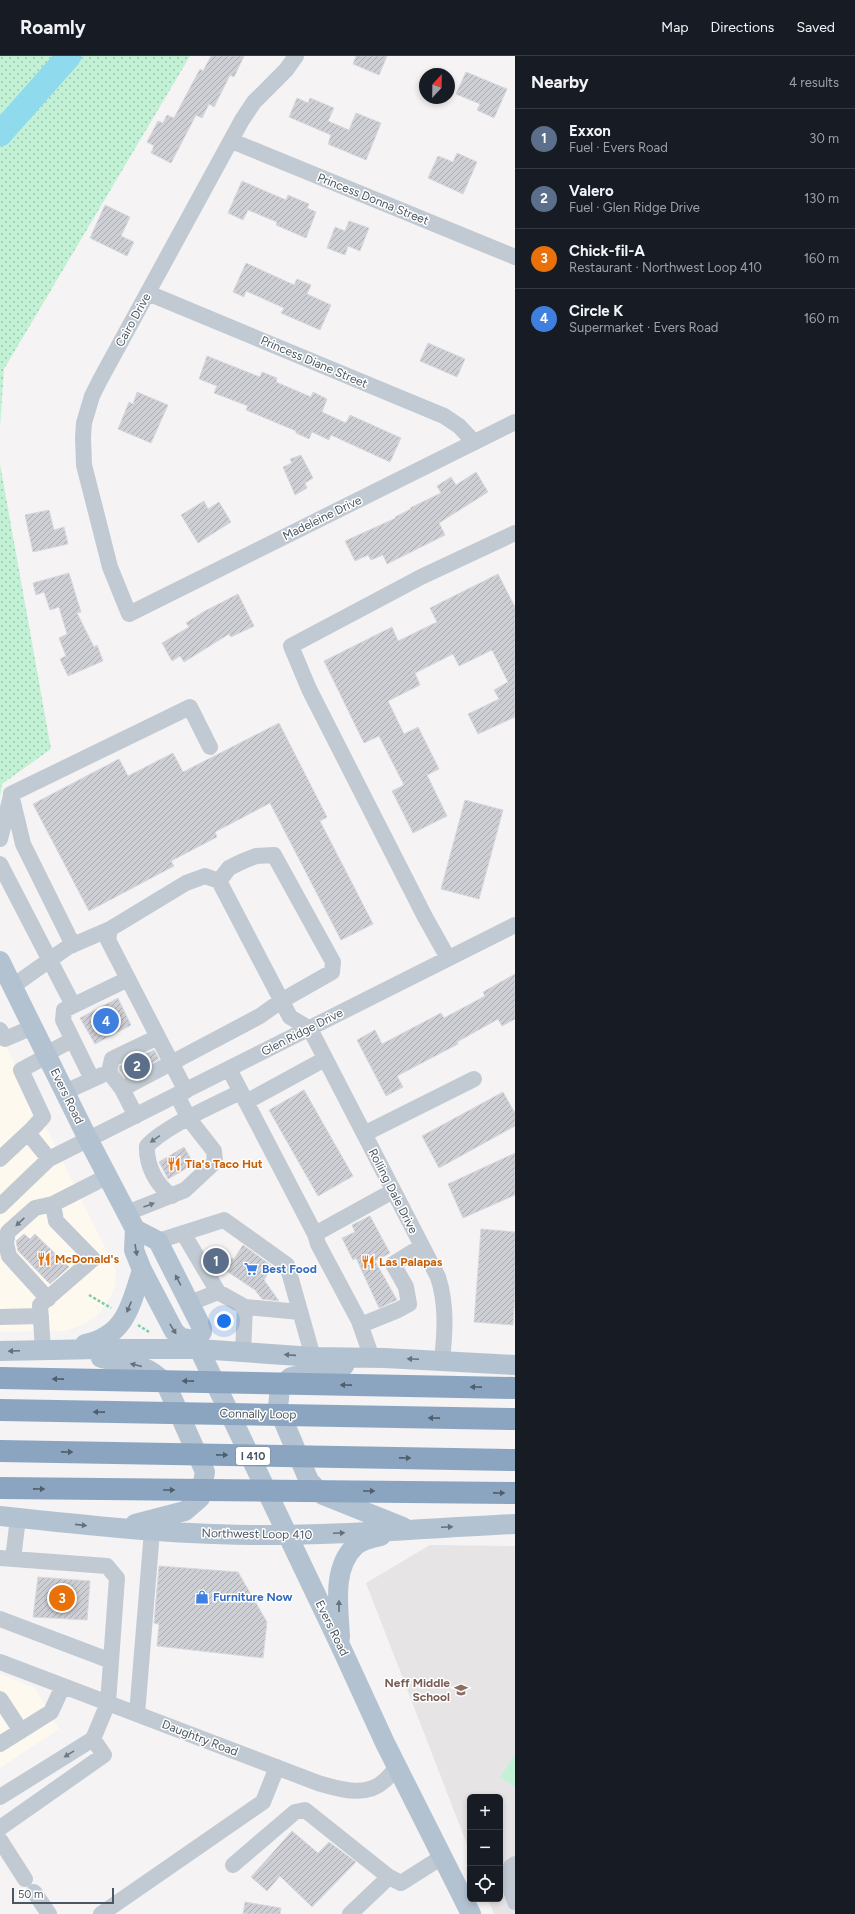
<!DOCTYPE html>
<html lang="en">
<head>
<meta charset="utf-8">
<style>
  body { margin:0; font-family:Figtree,sans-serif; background:#20242c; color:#f1f3f6 }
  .controls { position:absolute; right:12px; bottom:12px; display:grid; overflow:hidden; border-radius:6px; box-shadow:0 2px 6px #0003 }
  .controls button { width:36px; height:36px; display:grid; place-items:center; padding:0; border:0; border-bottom:1px solid #363941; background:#171b24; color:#f1f3f6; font:20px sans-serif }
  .compass { position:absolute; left:419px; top:12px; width:36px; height:36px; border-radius:50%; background:#171b24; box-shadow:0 2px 6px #0003; rotate:22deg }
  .scale { position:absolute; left:12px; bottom:10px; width:102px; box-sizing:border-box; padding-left:4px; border:2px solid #4a5661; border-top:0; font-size:11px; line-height:14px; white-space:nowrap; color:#4a5661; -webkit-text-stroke:3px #fff; paint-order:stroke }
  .you { position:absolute; left:224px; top:1265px; width:14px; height:14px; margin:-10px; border:3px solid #fff; border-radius:50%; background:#1a73e8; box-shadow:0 0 0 6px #1a73e833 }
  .badge { display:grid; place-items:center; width:26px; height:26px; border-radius:50%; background:#1a73e8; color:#fff; font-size:13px; font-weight:700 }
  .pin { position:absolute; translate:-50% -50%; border:2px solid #fff; box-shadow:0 1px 4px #0006 }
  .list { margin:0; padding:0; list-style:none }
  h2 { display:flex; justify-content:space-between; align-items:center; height:52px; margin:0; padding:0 16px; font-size:17px }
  h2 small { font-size:13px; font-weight:400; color:#9ea1a6 }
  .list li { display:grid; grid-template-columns:26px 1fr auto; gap:12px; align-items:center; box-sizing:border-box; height:60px; padding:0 16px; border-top:1px solid #363941 }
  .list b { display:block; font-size:15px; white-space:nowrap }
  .list p { margin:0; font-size:13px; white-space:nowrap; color:#9ea1a6 }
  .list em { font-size:13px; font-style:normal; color:#9ea1a6 }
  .icon { flex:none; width:22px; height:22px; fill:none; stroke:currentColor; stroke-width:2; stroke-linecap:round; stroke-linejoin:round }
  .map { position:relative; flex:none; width:515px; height:1858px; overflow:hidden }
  header { display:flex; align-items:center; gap:24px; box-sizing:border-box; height:56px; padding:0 20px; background:#171b24; border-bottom:1px solid #363941 }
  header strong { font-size:19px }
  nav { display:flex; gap:22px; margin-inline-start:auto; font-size:14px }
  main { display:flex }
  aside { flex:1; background:#171b24 }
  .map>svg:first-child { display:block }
  .commercial { fill:#fdf9ef }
  .education { fill:#e6e4e5 }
  .green { fill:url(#green-dots) }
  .pitch { fill:#c3f1d5 }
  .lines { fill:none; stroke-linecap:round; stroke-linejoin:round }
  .river { stroke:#90daee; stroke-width:25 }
  .building { fill:url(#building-hatch); stroke:#d7d9de }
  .minor-tunnel { stroke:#caccce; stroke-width:16; stroke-dasharray:16 8; stroke-linecap:butt }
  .path { stroke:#7ad0a6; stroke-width:2.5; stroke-dasharray:3 2; stroke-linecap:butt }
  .minor { stroke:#c1cad2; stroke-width:16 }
  .major { stroke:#b3c2d1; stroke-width:20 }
  .highway { stroke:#8ba5c1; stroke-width:22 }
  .oneway { fill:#6e7983 }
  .oneway2 { fill:#64717d }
  .oneway3 { fill:#505e6b }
  .labels { text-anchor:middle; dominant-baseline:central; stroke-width:3; stroke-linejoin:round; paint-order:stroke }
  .shield { fill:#fff; stroke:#808990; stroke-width:1 }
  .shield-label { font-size:11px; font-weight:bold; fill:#4a5661 }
  .street-label { font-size:12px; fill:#4a5661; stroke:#fff }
  .food-label { font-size:12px; font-weight:bold; fill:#c56008; stroke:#fff; text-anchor:start }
  .shop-label { font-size:12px; font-weight:bold; fill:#366cbe; stroke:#fff; text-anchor:start }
  .education-label { font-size:12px; font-weight:bold; fill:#785e54; stroke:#fff; text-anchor:end }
</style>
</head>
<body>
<header>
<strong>Roamly</strong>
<nav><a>Map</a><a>Directions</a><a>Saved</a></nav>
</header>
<main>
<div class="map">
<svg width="515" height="1858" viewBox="0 0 515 1858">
  <defs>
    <pattern id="green-dots" width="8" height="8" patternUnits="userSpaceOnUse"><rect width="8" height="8" fill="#c3f1d5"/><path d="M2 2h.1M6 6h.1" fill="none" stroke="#a0c6b0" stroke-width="1.8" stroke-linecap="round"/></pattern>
    <pattern id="building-hatch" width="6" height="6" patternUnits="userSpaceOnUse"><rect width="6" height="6" fill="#cdcfd5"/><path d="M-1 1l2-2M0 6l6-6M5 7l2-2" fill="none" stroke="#a8abb0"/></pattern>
  </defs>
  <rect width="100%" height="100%" fill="#f5f3f3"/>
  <path class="commercial" d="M 0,977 L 116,1214 L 115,1229 L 110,1242 L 99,1258 L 85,1268 L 64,1275 L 0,1276 Z
    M 0,1618 L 35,1632 L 59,1673 L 0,1712 Z"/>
  <path class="education" d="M 430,1489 L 515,1490 L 515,1858 L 494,1858 L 488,1843 L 500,1843 L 500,1741 L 470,1741 L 470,1796 L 366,1527 Z"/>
  <path class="green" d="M 0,0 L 190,0 L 4,313 L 0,371 Z
    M 0,408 L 51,693 L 2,728 L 0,741 Z"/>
  <path class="pitch" d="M 515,1699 L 515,1731 L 500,1721 Z"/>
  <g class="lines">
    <path class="river" d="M 0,78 L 69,0"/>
  </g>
  <path class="building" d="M 211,0 L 244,0 L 234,21 L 230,19 L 214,51 L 209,48 L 202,62 L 196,59 L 171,107 L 151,97 L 154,90 L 147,86 L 158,65 L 163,67 L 167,59 L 174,62 L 200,13 L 203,15 Z
    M 356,0 L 387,0 L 379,19 L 353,8 Z
    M 466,16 L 507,33 L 494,62 L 477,54 L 480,48 L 456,38 Z
    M 297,42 L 308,47 L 310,42 L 334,52 L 328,65 L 349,74 L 356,57 L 381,67 L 366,104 L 328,88 L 331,79 L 289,61 Z
    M 457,97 L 477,106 L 463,138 L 428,122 L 438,100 L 453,106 Z
    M 242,125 L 286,144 L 288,139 L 309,148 L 307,152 L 316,156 L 306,182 L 276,169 L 277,166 L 248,154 L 243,164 L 228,157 Z
    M 105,149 L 130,161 L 121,180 L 134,186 L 127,200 L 90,182 Z
    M 349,165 L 369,172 L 360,195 L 348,190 L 345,199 L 327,192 L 335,171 L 345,175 Z
    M 246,207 L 294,229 L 297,223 L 311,229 L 307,238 L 331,249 L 320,274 L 281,257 L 284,252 L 246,235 L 244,241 L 233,236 Z
    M 428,287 L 465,303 L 457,321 L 420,305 Z
    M 207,300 L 260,321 L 262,316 L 277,322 L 276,326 L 311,341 L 313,336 L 327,343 L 322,356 L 346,367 L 350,359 L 401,382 L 390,406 L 331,379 L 329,384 L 312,376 L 309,383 L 296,377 L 296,375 L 246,354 L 248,350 L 214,337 L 217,330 L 199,323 Z
    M 137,336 L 168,349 L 151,387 L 118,373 L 129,346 L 133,348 Z
    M 301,399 L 313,422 L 305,427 L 307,432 L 295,439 L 283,411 L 292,407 L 290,403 Z
    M 476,416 L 488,436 L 439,467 L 445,479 L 387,508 L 383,499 L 371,504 L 368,499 L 355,505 L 345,485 L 396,462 L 395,461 L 411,453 L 410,452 L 441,437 L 437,430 L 451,421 L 456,429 Z
    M 204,445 L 208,453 L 219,446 L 231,466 L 198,487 L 181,459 Z
    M 49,454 L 54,474 L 64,471 L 68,488 L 33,496 L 25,459 Z
    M 69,517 L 81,556 L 77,557 L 94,591 L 97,589 L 103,605 L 68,620 L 60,603 L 66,600 L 59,582 L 67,578 L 59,551 L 50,554 L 44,536 L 36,539 L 33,527 Z
    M 498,518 L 515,551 L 515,661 L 478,678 L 468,658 L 499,643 L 494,634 L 508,626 L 492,594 L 459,610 L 453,598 L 415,617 L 420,629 L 388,645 L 404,678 L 418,671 L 439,713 L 427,719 L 447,760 L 413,777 L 392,735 L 404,729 L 379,680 L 364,687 L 324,605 L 392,571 L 398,585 L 437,566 L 430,552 Z
    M 238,538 L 254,570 L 231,581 L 229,578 L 184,606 L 180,600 L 172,605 L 162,587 L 189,571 L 186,567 L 203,556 Z
    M 279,667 L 327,761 L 320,765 L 373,868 L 341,884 L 270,747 L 215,776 L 217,781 L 171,805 L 174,810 L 89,855 L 33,748 L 119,703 L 128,720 L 173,697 L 183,716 Z
    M 465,744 L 503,754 L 479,843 L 441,833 Z
    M 515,918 L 515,963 L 502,970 L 498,963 L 457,986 L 458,988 L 397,1020 L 403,1031 L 386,1040 L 357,984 L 375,974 L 382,988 L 441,957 L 444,962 L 485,940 L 483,936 Z
    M 118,942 L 131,969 L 95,988 L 80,962 Z
    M 154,994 L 159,1003 L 125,1021 L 119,1014 L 120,1010 Z
    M 304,1034 L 353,1120 L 318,1140 L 269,1054 Z
    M 503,1036 L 515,1057 L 515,1070 L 439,1112 L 422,1080 Z
    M 184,1091 L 194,1108 L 168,1123 L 159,1106 Z
    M 515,1097 L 515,1139 L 463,1162 L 448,1128 Z
    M 370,1160 L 390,1197 L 375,1205 L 397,1244 L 379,1252 L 356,1202 L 353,1204 L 342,1182 L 355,1176 L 352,1169 Z
    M 481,1173 L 515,1176 L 515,1236 L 513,1269 L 474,1266 Z
    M 24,1178 L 30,1183 L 35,1178 L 69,1211 L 50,1228 L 18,1195 L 16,1185 Z
    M 243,1189 L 272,1210 L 264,1224 L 279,1245 L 262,1243 L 255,1234 L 228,1216 L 216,1214 L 207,1199 L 234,1203 Z
    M 159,1510 L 238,1516 L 267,1566 L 263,1602 L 157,1590 L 159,1568 L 154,1567 Z
    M 38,1521 L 90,1525 L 87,1564 L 33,1561 Z
    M 292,1775 L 318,1797 L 329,1786 L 356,1806 L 312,1851 L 280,1820 L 267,1835 L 251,1821 Z
    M 245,1846 L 281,1852 L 280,1858 L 243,1858 Z"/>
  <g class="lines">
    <path class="minor-tunnel" d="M 140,1000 L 147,1014
      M 126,1007 L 133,1021"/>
    <path class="path" d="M 89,1239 L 111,1252
      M 138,1269 L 149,1276"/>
    <path class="minor" d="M 296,0 L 286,14 L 254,46 L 242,64 L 100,324 L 92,340 L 84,367 L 83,381 L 84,409 L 110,511 L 129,558 L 515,366
      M 232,85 L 515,201
      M 148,237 L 444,360 L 459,370 L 474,386
      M 0,783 L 11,740
      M 0,808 L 73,949
      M 219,825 L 290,961 L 310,973 L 438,1221 C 447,1249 445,1276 442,1305
      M 73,889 L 23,788 L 11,738 L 190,651 L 210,691
      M 448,902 L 425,861 L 309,633 L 291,590 L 421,521 L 515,477
      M 13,930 L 68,891 L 110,873 L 186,827 L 205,820 L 219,825 L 229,812 L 241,806 L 256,800 L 274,799 L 333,906 L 332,916 L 281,945 L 260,960 L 122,1033 L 109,1016 L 112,1003 L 158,981 L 108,884 L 110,873
      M 0,974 L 5,983 L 33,971
      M 158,981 L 186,1035
      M 46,998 L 72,984
      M 229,1013 L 315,1178
      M 92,1023 L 63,964 L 64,954 L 128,923
      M 122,1033 L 136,1060
      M 65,1036 L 102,1019
      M 246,1046 L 325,1003
      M 364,1078 L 474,1023
      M 0,1103 L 33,1072 L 43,1061 L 21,1014 L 47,1000
      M 49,1103 L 515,869
      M 172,1140 C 156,1129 146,1109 147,1090 C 165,1070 215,1049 240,1036
      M 0,1150 L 49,1103 L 28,1077
      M 127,1157 L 185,1134 L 215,1106 L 214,1095 L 189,1063 L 177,1039
      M 183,1177 L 218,1236
      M 158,1185 L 224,1164 L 287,1209 L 313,1301
      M 48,1243 L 9,1200 L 6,1187 L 8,1176 L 35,1152 L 53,1148
      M 190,1247 L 218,1236 L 245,1251 L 243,1296
      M 245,1251 L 300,1256
      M 0,1261 L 41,1260
      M 361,1269 L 398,1254 L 409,1248 L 406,1231 L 393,1208 L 422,1190
      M 43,1294 L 40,1249 L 93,1203 L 56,1165 L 53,1148 L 108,1120
      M 372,1302 L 359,1265 L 318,1188 L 315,1178 L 393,1135
      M 0,1502 L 107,1510 L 117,1522 L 108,1647 L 93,1683 L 0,1741
      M 13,1503 L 18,1462
      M 0,1563 L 111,1605
      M 0,1606 L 318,1727 C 339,1733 366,1742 384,1725 C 389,1721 393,1716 397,1711
      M 0,1643 L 21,1675
      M 137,1658 L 152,1475
      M 0,1688 L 51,1656 L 63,1630
      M 0,1772 L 104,1699 L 93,1683
      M 0,1784 L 25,1823
      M 515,1808 L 511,1811 L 506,1820 L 515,1846
      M 233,1809 L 295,1756 L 305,1754 L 389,1821 L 401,1827 L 442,1801
      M 34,1836 L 49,1858
      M 101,1858 L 263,1746 L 277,1711
      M 350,1858 L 389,1821"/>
    <path class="major" d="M 0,905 L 88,1083 L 135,1173 L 134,1194 L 142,1214 L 174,1275 L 181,1282 L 196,1284
      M 135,1173 L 158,1185 L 202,1272 L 202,1276 L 196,1284 L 199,1293 L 340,1589 L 385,1687 L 471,1858
      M 85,1288 C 126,1280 131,1248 142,1214
      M 0,1295 L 100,1293 L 199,1293 L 313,1301 L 385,1302 L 515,1309
      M 101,1302 C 128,1307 147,1307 166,1328 L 205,1416 L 200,1442 L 185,1455 L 135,1468
      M 344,1310 L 291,1321 L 280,1331 L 278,1352 L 309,1425 L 323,1439 L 403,1471
      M 0,1460 C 83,1469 166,1478 250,1479 C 338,1480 427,1472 515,1468
      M 340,1582 C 339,1553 331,1513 355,1490 C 362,1484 372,1482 381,1480"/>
    <path class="highway" d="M 0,1322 L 515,1332
      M 0,1354 L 515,1363
      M 0,1395 L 515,1404
      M 0,1432 L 515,1437"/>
  </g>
  <defs><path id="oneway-solid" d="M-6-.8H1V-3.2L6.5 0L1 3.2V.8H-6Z"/></defs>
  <g class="oneway">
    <use href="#oneway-solid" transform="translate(155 1083) rotate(145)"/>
    <use href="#oneway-solid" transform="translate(149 1149) rotate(-20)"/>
    <use href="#oneway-solid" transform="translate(20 1166) rotate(137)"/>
    <use href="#oneway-solid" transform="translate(69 1698) rotate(148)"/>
  </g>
  <g class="oneway2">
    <use href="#oneway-solid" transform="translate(136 1194) rotate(80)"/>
    <use href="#oneway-solid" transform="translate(178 1224) rotate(-118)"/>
    <use href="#oneway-solid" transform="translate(129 1251) rotate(113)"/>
    <use href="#oneway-solid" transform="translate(173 1273) rotate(58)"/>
    <use href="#oneway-solid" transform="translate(14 1295) rotate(178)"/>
    <use href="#oneway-solid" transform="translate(290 1299) rotate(-176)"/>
    <use href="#oneway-solid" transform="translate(413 1303) rotate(-177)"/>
    <use href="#oneway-solid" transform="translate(136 1309) rotate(-166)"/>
    <use href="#oneway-solid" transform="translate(81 1469) rotate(6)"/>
    <use href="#oneway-solid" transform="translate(447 1471) rotate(-3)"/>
    <use href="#oneway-solid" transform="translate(339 1477) rotate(-3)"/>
    <use href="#oneway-solid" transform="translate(339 1550) rotate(-91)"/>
  </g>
  <g class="oneway3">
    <use href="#oneway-solid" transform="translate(58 1323) rotate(-179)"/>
    <use href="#oneway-solid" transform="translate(188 1325) rotate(-179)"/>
    <use href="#oneway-solid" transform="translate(346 1329) rotate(-179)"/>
    <use href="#oneway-solid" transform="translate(476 1331) rotate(-179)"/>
    <use href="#oneway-solid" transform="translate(99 1356) rotate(-179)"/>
    <use href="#oneway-solid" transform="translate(434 1362) rotate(-179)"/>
    <use href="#oneway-solid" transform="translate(67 1396) rotate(1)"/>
    <use href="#oneway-solid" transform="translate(222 1399) rotate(1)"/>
    <use href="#oneway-solid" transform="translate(405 1402) rotate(1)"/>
    <use href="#oneway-solid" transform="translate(39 1433) rotate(1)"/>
    <use href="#oneway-solid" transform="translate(169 1434)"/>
    <use href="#oneway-solid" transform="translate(369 1435)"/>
    <use href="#oneway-solid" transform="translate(499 1437) rotate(1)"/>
  </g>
  <defs>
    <g id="restaurant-bare" transform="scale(1.08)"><path d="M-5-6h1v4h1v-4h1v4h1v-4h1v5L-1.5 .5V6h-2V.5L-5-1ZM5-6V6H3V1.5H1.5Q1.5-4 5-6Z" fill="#e8710a" stroke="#fff" stroke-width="2.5" paint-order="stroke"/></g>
    <g id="supermarket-bare" transform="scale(1.08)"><path d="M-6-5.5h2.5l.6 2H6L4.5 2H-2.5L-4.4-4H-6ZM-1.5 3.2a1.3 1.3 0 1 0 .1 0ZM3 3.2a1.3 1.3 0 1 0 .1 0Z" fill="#3f7fe0" stroke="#fff" stroke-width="2.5" paint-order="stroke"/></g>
    <g id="shop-bare" transform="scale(1.08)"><path d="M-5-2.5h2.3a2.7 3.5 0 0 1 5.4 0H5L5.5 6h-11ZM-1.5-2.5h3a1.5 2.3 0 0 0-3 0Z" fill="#3f7fe0" stroke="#fff" stroke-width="2.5" paint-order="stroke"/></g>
    <g id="school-bare" transform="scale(1.08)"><path d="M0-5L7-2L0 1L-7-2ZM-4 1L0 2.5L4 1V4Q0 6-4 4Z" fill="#8d6e63" stroke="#fff" stroke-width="2.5" paint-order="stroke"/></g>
  </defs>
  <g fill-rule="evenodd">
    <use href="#restaurant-bare" x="174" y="1108"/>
    <use href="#restaurant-bare" x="44" y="1203"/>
    <use href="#restaurant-bare" x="368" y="1206"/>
    <use href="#supermarket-bare" x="251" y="1213"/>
    <use href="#shop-bare" x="202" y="1541"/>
    <use href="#school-bare" x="461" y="1634"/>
  </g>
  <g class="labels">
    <rect class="shield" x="236" y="1391" width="34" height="18" rx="3"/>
    <g class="shield-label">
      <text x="253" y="1400">I 410</text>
    </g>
    <g class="street-label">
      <text transform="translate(373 143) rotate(22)">Princess Donna Street</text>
      <text transform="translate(133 264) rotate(-61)">Cairo Drive</text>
      <text transform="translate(314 306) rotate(23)">Princess Diane Street</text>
      <text transform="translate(322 462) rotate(-26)">Madeleine Drive</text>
      <text transform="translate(302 976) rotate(-27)">Glen Ridge Drive</text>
      <text transform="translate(67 1040) rotate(64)">Evers Road</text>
      <text transform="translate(393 1135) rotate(63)">Rolling Dale Drive</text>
      <text transform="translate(258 1358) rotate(1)">Connally Loop</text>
      <text transform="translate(257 1478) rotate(1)">Northwest Loop 410</text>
      <text transform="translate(332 1572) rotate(64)">Evers Road</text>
      <text transform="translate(200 1682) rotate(21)">Daughtry Road</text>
    </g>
    <g class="food-label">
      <text x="185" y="1108">Tia's Taco Hut</text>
      <text x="55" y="1203">McDonald's</text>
      <text x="379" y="1206">Las Palapas</text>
    </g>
    <g class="shop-label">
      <text x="262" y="1213">Best Food</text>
      <text x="213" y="1541">Furniture Now</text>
    </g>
    <g class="education-label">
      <text x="450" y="1627">Neff Middle<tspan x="450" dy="14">School</tspan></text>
    </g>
  </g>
</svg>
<div class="controls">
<button>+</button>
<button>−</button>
<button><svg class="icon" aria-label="locate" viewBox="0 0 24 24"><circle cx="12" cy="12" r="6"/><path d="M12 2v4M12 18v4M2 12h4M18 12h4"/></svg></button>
</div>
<svg class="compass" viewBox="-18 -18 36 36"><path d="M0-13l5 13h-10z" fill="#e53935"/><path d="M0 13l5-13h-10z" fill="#9ea1a6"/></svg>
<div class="scale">50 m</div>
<div class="you"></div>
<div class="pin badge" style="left:216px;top:1205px;background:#5c6f8a">1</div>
<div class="pin badge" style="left:137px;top:1010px;background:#5c6f8a">2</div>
<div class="pin badge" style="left:62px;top:1542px;background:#e8710a">3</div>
<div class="pin badge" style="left:106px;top:965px;background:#3f7fe0">4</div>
</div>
<aside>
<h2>Nearby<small>4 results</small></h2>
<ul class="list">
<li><span class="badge" style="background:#5c6f8a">1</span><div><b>Exxon</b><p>Fuel · Evers Road</p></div><em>30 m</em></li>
<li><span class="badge" style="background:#5c6f8a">2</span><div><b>Valero</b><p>Fuel · Glen Ridge Drive</p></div><em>130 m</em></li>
<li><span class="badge" style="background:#e8710a">3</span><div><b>Chick-fil-A</b><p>Restaurant · Northwest Loop 410</p></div><em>160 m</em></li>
<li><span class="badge" style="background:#3f7fe0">4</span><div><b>Circle K</b><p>Supermarket · Evers Road</p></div><em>160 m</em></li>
</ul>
</aside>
</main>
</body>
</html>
